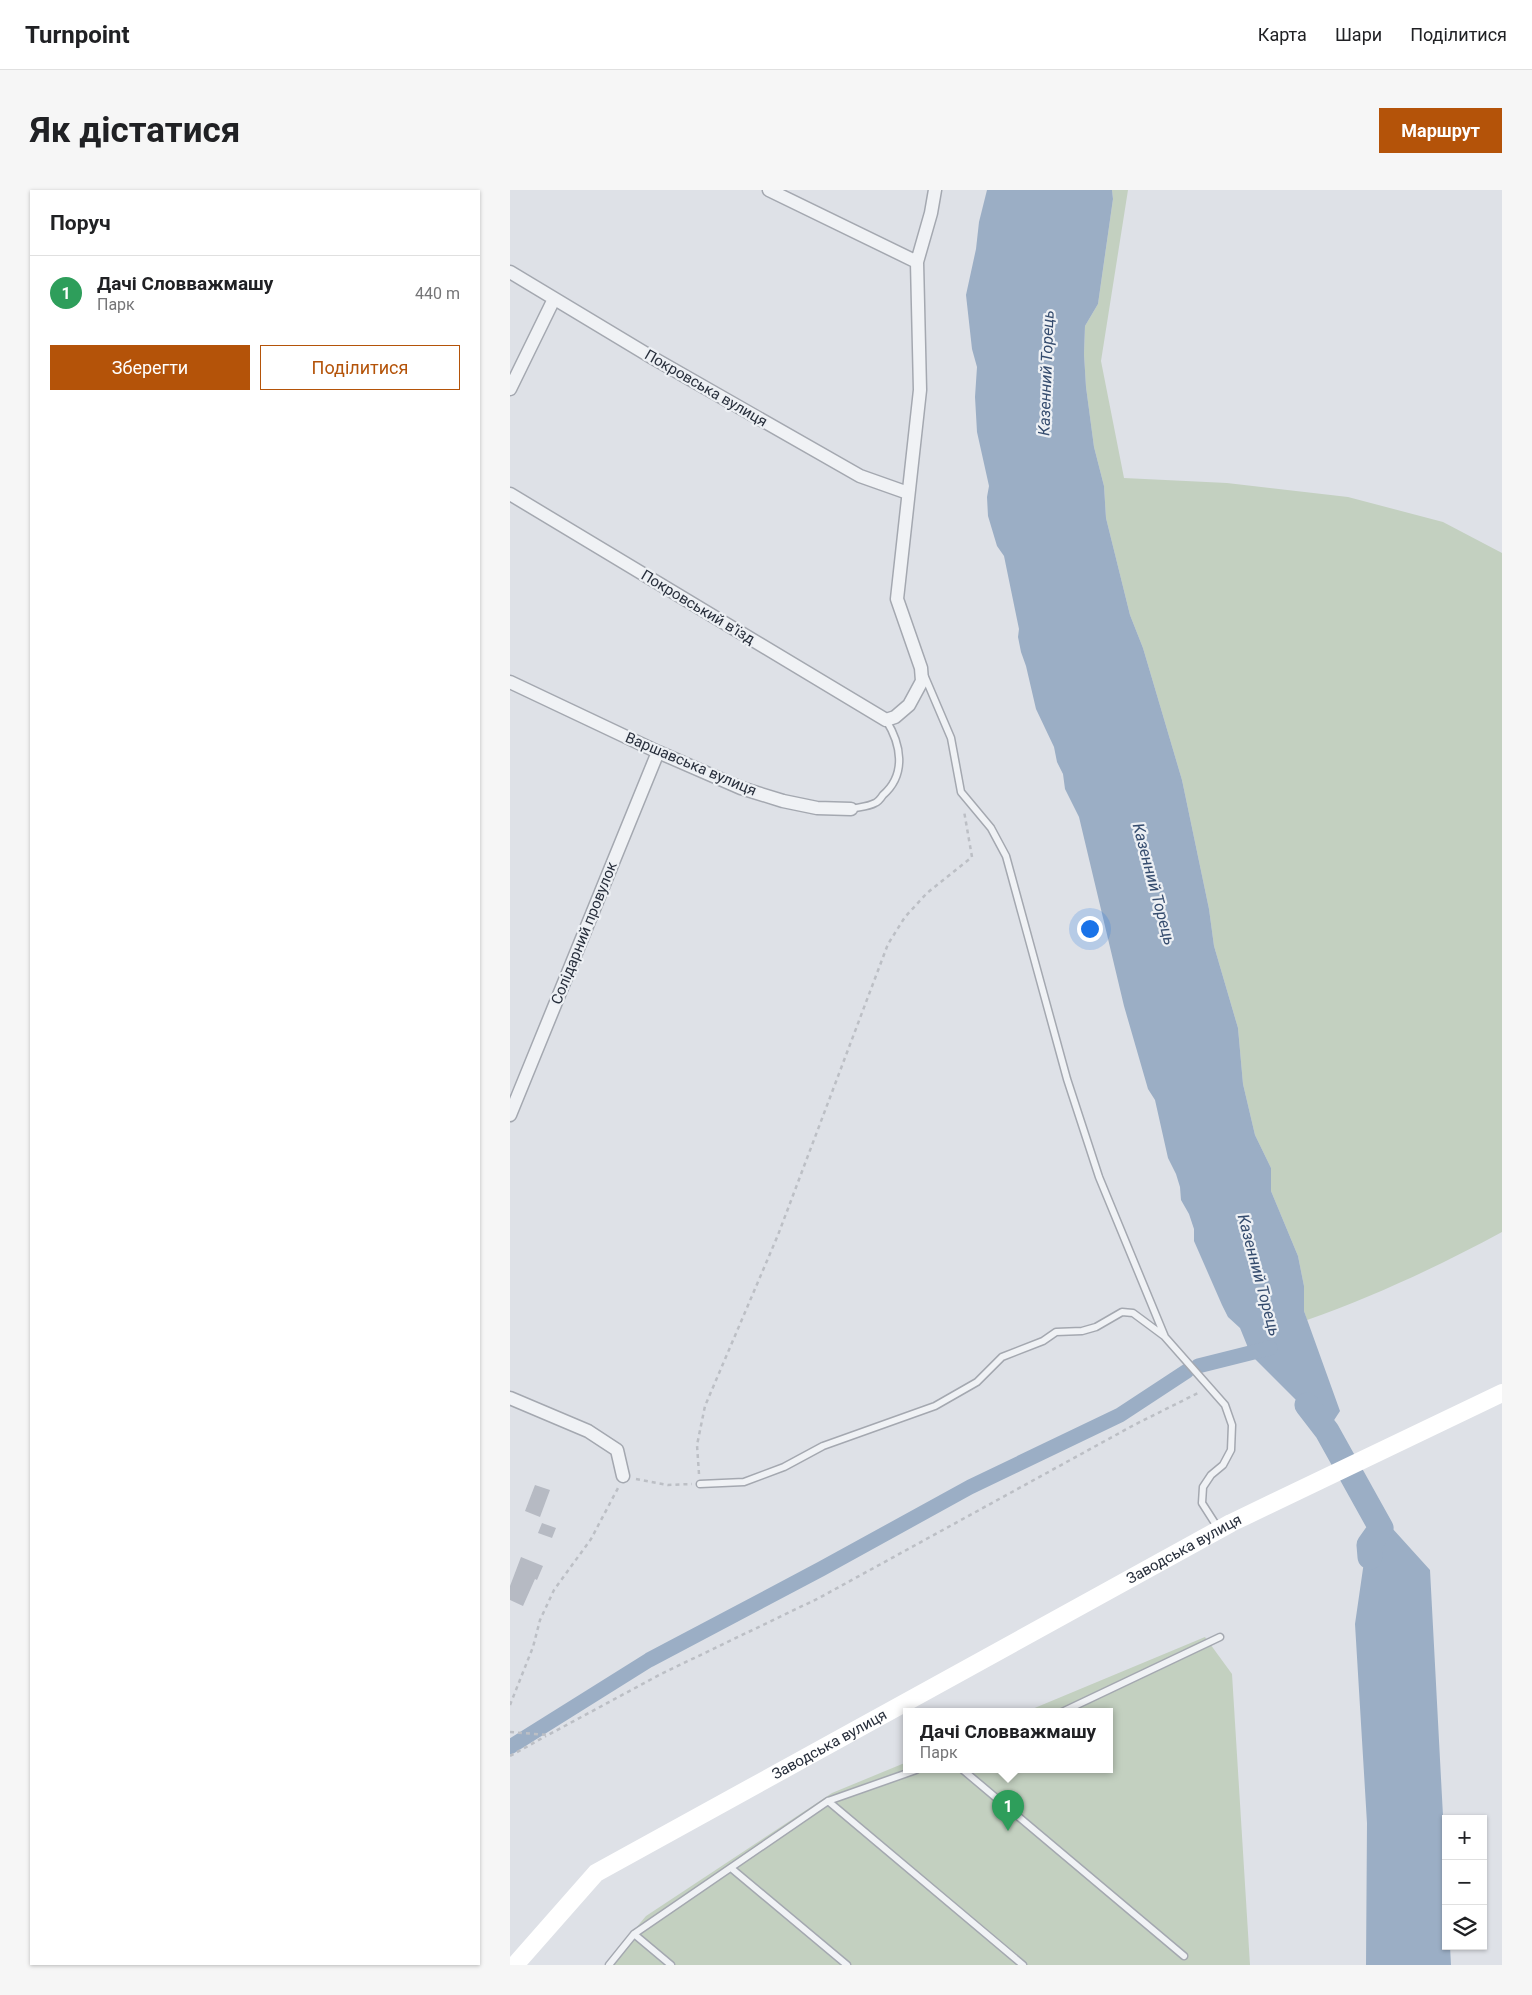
<!DOCTYPE html>
<html lang="uk">
<head>
<meta charset="utf-8">
<style>
  body { margin:0; font-family:Roboto,sans-serif; background:#f6f6f6; color:#202124 }
  .controls { position:absolute; right:15px; bottom:15px; display:grid; overflow:hidden; border-radius:0px; box-shadow:0 1px 4px #0004 }
  .controls button { width:45px; height:45px; display:grid; place-items:center; padding:0; border:0; border-bottom:1px solid #e0e0e0; background:#fff; color:#202124; font:25px sans-serif }
  .you { position:absolute; left:579px; top:738px; width:18px; height:18px; margin:-12px; border:4px solid #fff; border-radius:50%; background:#1a73e8; box-shadow:0 0 0 8px #1a73e833 }
  .badge { display:grid; place-items:center; width:32px; height:32px; border-radius:50%; background:#b45309; color:#fff; font-size:16px; font-weight:700 }
  .pin { position:absolute; translate:-50% -41px; filter:drop-shadow(0 1px 2px #0008) }
  .pin::after { content:''; position:absolute; top:26px; width:18px; height:15px; background:inherit; clip-path:polygon(0 0,100% 0,50% 100%) }
  .popup { position:absolute; left:393px; top:1518px; width:210px; height:65px; box-sizing:border-box; display:grid; place-content:center; border-radius:0px; background:#fff; filter:drop-shadow(0 1px 4px #0005); font-size:16px; white-space:nowrap; color:#757577 }
  .popup b { font-size:19px; color:#202124 }
  .popup::after { content:''; position:absolute; left:50%; top:100%; margin-left:-10px; border:10px solid transparent; border-top-color:#fff }
  .list { margin:0; padding:0; list-style:none }
  h2 { display:flex; justify-content:space-between; align-items:center; height:65px; margin:0; padding:0 20px; font-size:21px }
  h2 small { font-size:16px; font-weight:400; color:#757577 }
  .list li { display:grid; grid-template-columns:32px 1fr auto; gap:15px; align-items:center; box-sizing:border-box; height:75px; padding:0 20px; border-top:1px solid #e0e0e0 }
  .list b { display:block; font-size:19px; white-space:nowrap }
  .list p { margin:0; font-size:16px; white-space:nowrap; color:#757577 }
  .list em { font-size:16px; font-style:normal; color:#757577 }
  .actions { display:flex; gap:10px; padding:15px 20px }
  .actions a { flex:1; padding:11px 0; border:1px solid #b45309; border-radius:0px; text-align:center; font-size:18px; color:#b45309 }
  .actions .main { background:#b45309; color:#fff }
  .icon { flex:none; width:28px; height:28px; fill:none; stroke:currentColor; stroke-width:2; stroke-linecap:round; stroke-linejoin:round }
  .map { position:relative; flex:none; width:992px; height:1775px; overflow:hidden; border-radius:0px }
  header { display:flex; align-items:center; gap:30px; box-sizing:border-box; height:70px; padding:0 25px; background:#fff; border-bottom:1px solid #e0e0e0 }
  header strong { font-size:24px }
  nav { display:flex; gap:28px; margin-inline-start:auto; font-size:18px }
  .intro { display:flex; align-items:center; justify-content:space-between; box-sizing:border-box; height:120px; padding:0 30px }
  h1 { margin:0; font-size:35px }
  .button { padding:12px 22px; border-radius:0px; background:#b45309; color:#fff; font-size:18px; font-weight:700 }
  main { display:flex; gap:30px; padding:0 30px }
  aside { flex:1; background:#fff; border-radius:0px; box-shadow:0 1px 4px #0004 }
  .map>svg:first-child { display:block }
  .green { fill:#c3d0c0 }
  .water { fill:#9baec5 }
  .lines { fill:none; stroke-linecap:round; stroke-linejoin:round }
  .canal { stroke:#9baec5; stroke-width:15 }
  .river { stroke:#9baec5; stroke-width:25 }
  .building { fill:#b6bac3 }
  .lane-casing { stroke:#a4a8b0; stroke-width:9 }
  .street-casing { stroke:#a4a8b0; stroke-width:15 }
  .path { stroke:#bcbfc5; stroke-width:2.5; stroke-dasharray:4 4; stroke-linecap:butt }
  .lane { stroke:#f0f2f5; stroke-width:6 }
  .street { stroke:#f0f2f5; stroke-width:12 }
  .secondary { stroke:#fff; stroke-width:18 }
  .labels { text-anchor:middle; dominant-baseline:central; stroke-width:4.5; stroke-linejoin:round; paint-order:stroke }
  .street-label { font-size:15px; fill:#282f3c; stroke:#edf0f4 }
  .water-label { font-size:16px; font-style:italic; fill:#354c6e; stroke:#edf0f4 }
</style>
</head>
<body>
<header>
<strong>Turnpoint</strong>
<nav><a>Карта</a><a>Шари</a><a>Поділитися</a></nav>
</header>
<div class="intro"><h1>Як дістатися</h1><a class="button">Маршрут</a></div>
<main>
<aside>
<h2>Поруч<small></small></h2>
<ul class="list">
<li><span class="badge" style="background:#2e9e5b">1</span><div><b>Дачі Словважмашу</b><p>Парк</p></div><em>440 m</em></li>
</ul>
<div class="actions"><a class="main">Зберегти</a><a>Поділитися</a></div>
</aside>
<div class="map">
<svg width="992" height="1775" viewBox="0 0 992 1775">
  <rect width="100%" height="100%" fill="#dee1e7"/>
  <path class="green" d="M 602,0 L 618,0 L 591,171 L 614,288 L 717,293 L 838,307 L 933,332 L 992,363 L 992,1042 C 929,1076 865,1106 797,1130 L 794,1121 L 794,1096 L 788,1066 L 761,1001 L 761,978 L 745,945 L 733,894 L 728,838 L 704,756 L 699,719 L 672,590 L 633,458 L 620,425 L 596,328 L 594,296 L 584,257 L 576,197 L 574,164 L 575,136 L 588,114 L 603,9 Z
    M 695,1447 L 722,1484 L 740,1775 L 95,1775 L 136,1726 L 322,1603 L 397,1572 L 397,1580 L 599,1580 L 599,1522 L 515,1522 Z"/>
  <path class="water" d="M 477,0 L 602,0 L 603,9 L 588,114 L 575,136 L 574,164 L 576,197 L 584,257 L 594,296 L 596,328 L 620,425 L 633,458 L 672,590 L 699,719 L 704,756 L 728,838 L 733,894 L 745,945 L 761,978 L 761,1001 L 788,1066 L 794,1096 L 794,1121 L 830,1221 L 817,1241 L 741,1165 L 730,1138 L 718,1127 L 712,1115 L 684,1051 L 684,1039 L 679,1024 L 671,1010 L 670,997 L 666,984 L 658,968 L 645,910 L 638,899 L 614,816 L 569,627 L 555,599 L 553,584 L 547,572 L 544,557 L 526,519 L 516,476 L 511,462 L 508,447 L 509,439 L 494,366 L 487,356 L 478,326 L 477,307 L 479,296 L 467,242 L 465,207 L 467,177 L 462,159 L 456,105 L 466,59 L 469,32 Z
    M 859,1337 L 882,1338 L 920,1380 L 936,1683 L 936,1756 L 940,1756 L 941,1775 L 856,1775 L 857,1633 L 845,1434 Z"/>
  <g class="lines">
    <path class="canal" d="M 688,1176 L 760,1158
      M 0,1557 L 139,1470 L 311,1379 L 460,1297 L 610,1225 L 677,1181"/>
    <path class="river" d="M 797,1215 L 817,1241 L 871,1338 L 859,1355 L 860,1367"/>
  </g>
  <path class="building" d="M 25,1295 L 40,1300 L 30,1327 L 15,1321 Z
    M 32,1333 L 46,1338 L 42,1348 L 28,1343 Z
    M 11,1367 L 33,1376 L 27,1390 L 25,1389 L 13,1416 L 0,1410 L 0,1396 Z"/>
  <g class="lines">
    <g class="lane-casing">
      <path id="lane" d="M 415,487 L 441,548 L 451,602 L 481,638 L 496,666 L 557,889 L 589,987 L 655,1147 L 715,1215 L 722,1235 L 721,1260 L 713,1275 L 701,1285 L 693,1297 L 692,1313 L 708,1338
        M 341,619 C 348,617 358,617 365,613 C 368,612 371,608 373,605 C 397,584 391,554 376,530
        M 190,1294 L 234,1292 L 274,1277 L 313,1256 L 425,1216 L 467,1192 L 492,1167 L 533,1151 L 546,1142 L 572,1141 L 586,1137 L 612,1122 L 623,1123 L 654,1146
        M 552,1522 L 710,1447
        M 453,1580 L 674,1766
        M 318,1611 L 513,1775
        M 221,1678 L 337,1775
        M 124,1744 L 161,1775
        M 99,1775 L 124,1744 L 318,1611 L 406,1580"/>
    </g>
    <g class="street-casing">
      <path id="street" d="M 259,0 L 407,72
        M 0,82 L 143,168 L 350,286 L 398,303
        M 0,199 L 44,109
        M 0,304 L 376,530 L 385,527 L 399,515 L 412,491 L 411,478 L 387,409 L 410,200 L 407,72 L 421,23 L 425,0
        M 0,492 L 148,562 L 231,598 L 273,611 L 307,618 L 341,619
        M 0,925 L 148,562
        M 0,1208 L 78,1241 L 107,1260 L 113,1286"/>
    </g>
    <path class="path" d="M 189,1284 L 187,1255 L 195,1216 L 268,1045 L 378,754 L 395,727 L 417,703 L 462,667 L 454,621
      M 126,1289 L 158,1295 L 182,1294
      M 0,1515 L 23,1457 L 30,1430 L 44,1400 L 81,1349 L 108,1298
      M 0,1542 L 38,1545 L 151,1484 L 309,1408 L 624,1235 L 690,1202
      M 0,1566 L 36,1546"/>
    <use href="#lane" class="lane"/>
    <use href="#street" class="street"/>
    <path class="secondary" id="s1" d="M 5,1775 L 86,1683 L 721,1333 L 992,1203"/>
  </g>
  <g class="labels">
    <g class="street-label">
      <text transform="translate(196 198) rotate(30)">Покровська вулиця</text>
      <text transform="translate(188 417) rotate(31)">Покровський в'їзд</text>
      <text transform="translate(181 574) rotate(23)">Варшавська вулиця</text>
      <text transform="translate(74 743) rotate(-68)">Солідарний провулок</text>
      <text stroke="none"><textPath href="#s1" startOffset="794">Заводська вулиця</textPath></text>
      <text stroke="none"><textPath href="#s1" startOffset="389">Заводська вулиця</textPath></text>
    </g>
    <g class="water-label">
      <text transform="translate(536 183) rotate(-88)">Казенний Торець</text>
      <text transform="translate(644 694) rotate(75)">Казенний Торець</text>
      <text transform="translate(749 1085) rotate(75)">Казенний Торець</text>
    </g>
  </g>
</svg>
<div class="controls">
<button>+</button>
<button>−</button>
<button><svg class="icon" aria-label="layers" viewBox="0 0 24 24"><path d="M12 4l9 5-9 5-9-5zM3 14l9 5 9-5"/></svg></button>
</div>
<div class="you"></div>
<div class="pin badge" style="left:498px;top:1641px;background:#2e9e5b">1</div>
<div class="popup"><b>Дачі Словважмашу</b>Парк</div>
</div>
</main>
</body>
</html>
